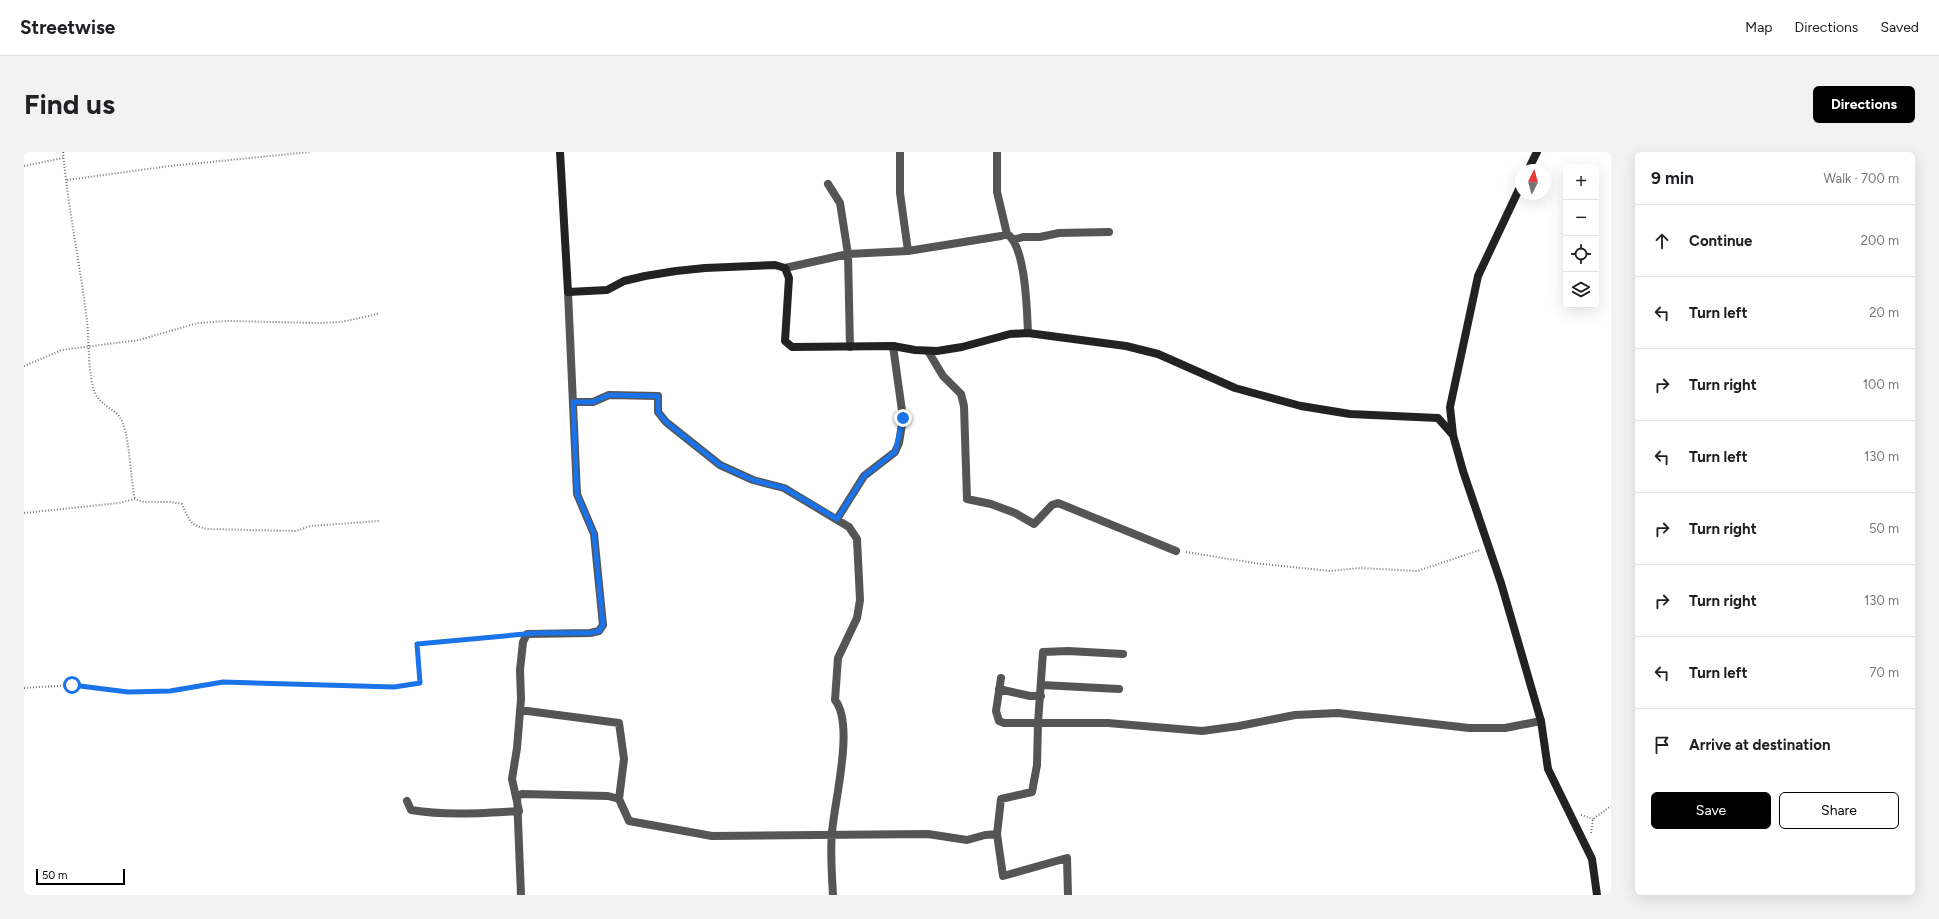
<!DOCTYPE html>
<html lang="en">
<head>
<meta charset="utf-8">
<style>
  body { margin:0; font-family:Figtree,sans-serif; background:#f2f2f2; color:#202124 }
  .controls { position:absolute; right:12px; top:12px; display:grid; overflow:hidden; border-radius:6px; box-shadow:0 4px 16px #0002 }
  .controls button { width:36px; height:36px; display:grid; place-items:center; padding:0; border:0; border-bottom:1px solid #e0e0e0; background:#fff; color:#202124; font:20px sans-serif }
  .compass { position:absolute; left:1491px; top:12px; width:36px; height:36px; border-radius:50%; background:#fff; box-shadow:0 4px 16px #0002; rotate:6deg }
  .scale { position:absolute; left:12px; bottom:10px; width:89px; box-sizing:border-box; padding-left:4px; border:2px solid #000; border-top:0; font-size:11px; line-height:14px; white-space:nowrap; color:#000; -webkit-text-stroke:3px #fff; paint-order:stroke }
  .stop { position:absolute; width:12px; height:12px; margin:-9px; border:3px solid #1a73e8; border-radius:50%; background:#fff }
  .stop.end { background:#1a73e8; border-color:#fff; box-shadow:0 1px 4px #0008 }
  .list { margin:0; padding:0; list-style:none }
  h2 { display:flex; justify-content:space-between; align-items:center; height:52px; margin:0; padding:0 16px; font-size:17px }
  h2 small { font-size:13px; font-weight:400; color:#757577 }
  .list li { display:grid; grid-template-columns:26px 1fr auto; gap:12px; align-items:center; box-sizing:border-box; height:72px; padding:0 16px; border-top:1px solid #e0e0e0 }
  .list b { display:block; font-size:15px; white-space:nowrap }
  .list em { font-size:13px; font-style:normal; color:#757577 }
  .actions { display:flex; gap:8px; padding:12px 16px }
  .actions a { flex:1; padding:9px 0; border:1px solid #000; border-radius:6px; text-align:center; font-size:14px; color:#000 }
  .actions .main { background:#000; color:#fff }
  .icon { flex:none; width:22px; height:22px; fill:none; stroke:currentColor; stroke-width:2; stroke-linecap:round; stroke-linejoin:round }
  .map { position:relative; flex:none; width:1587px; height:743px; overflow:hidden; border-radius:6px }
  header { display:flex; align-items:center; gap:24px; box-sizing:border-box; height:56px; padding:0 20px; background:#fff; border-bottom:1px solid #e0e0e0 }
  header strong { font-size:19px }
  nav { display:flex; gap:22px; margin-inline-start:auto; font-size:14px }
  .intro { display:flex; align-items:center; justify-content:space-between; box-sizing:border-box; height:96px; padding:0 24px }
  h1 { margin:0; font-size:28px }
  .button { padding:10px 18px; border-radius:6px; background:#000; color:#fff; font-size:14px; font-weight:700 }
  main { display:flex; gap:24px; padding:0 24px }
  aside { flex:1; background:#fff; border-radius:6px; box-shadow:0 4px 16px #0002 }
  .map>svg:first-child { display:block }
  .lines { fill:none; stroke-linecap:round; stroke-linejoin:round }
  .path { stroke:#777; stroke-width:2; stroke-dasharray:1 2; stroke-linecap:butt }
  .street { stroke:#555; stroke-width:8 }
  .secondary { stroke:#222; stroke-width:8 }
  .route { stroke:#1a73e8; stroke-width:5 }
</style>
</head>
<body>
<header>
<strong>Streetwise</strong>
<nav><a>Map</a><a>Directions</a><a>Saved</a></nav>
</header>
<div class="intro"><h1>Find us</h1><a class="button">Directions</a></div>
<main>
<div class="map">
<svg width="1587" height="743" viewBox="0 0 1587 743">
  <rect width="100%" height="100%" fill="#fff"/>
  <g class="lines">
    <path class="path" d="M 39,0 C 44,56 56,112 63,169 C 65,188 64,225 71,241 C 77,253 88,256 95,264 C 106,278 106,327 111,347
      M 0,14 L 39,6
      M 43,28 L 146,14 L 286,0
      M 0,214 L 38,198 L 115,188 L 174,171 L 204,169 L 294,171 L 317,170 L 354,162
      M 0,361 L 95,351 L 111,347 L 120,350 L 147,350 L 158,352 C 165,368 166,374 184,377 L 272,379 L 286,374 L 356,369
      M 1162,400 L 1230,411 L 1306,419 L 1336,416 L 1393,419 L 1456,398
      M 0,536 L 48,533 L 104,540 L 145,539 L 199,530 L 370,535 L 396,531 L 393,492 L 492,484
      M 1557,663 L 1569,667
      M 1567,681 L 1569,667 L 1587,654"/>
    <path class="street" d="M 876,0 L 876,41 L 884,99 L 977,84 L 983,82
      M 973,0 L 973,40 L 983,82 C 1002,94 1003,160 1004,181
      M 804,32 L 816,51 L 824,102 L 826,195
      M 989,88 L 999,85 L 1016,85 L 1035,81 L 1085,80
      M 761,116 L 824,102 L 884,99
      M 904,199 L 919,224 L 937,242 L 940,254 L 943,347 L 967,352 L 991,361 L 1010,372 L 1028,353 L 1034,351 L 1152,399
      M 549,250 L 569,250 L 585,243 L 634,244 L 634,260 L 642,270 L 696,313 L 729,328 L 760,336 L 825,375 L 833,387 L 836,448 L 833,466 L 814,506 L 811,548 C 831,573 810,650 808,681 C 806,701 808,723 809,743
      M 813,367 L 840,324 L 871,300 L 875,291 L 879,266 L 869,194
      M 977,526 L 972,559 L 975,569 L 980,571 L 1084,571 L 1178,579 L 1215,574 L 1271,563 L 1314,561 L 1445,576 L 1481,576 L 1517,569
      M 1018,533 L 1095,537
      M 975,537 L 1006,544 L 1017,544
      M 496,558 L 595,571 L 600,607 L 595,647
      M 383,649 L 387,658 C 423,664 458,661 495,659 L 488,627 L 493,596 L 497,547 L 496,518 L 499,490 L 503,482 L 566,481 L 575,479 L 579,473 L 570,382 L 553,342 L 544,140
      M 497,743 L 493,644 L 498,642 L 584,644 L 595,647 L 605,669 L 688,684 L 904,682 L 943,688 L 961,683 L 973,682
      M 1044,743 L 1043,706 L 979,724 L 973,682 L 977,647 L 1008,640 L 1013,613 L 1014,571 L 1019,500 L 1044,499 L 1099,502"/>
    <path class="secondary" d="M 536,0 L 544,140 L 583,138 L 600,129 L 621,124 L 652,119 L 681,116 L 751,113 L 761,116 L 765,126 L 761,189 L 768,195 L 869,194 L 891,198 L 913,199 L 938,195 L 986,182 L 1004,181 L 1102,194 L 1134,202 L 1211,236 L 1277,254 L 1326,262 L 1414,266 L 1429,283
      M 1504,18 L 1513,0
      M 1497,33 L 1454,124 L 1426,255 L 1429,283 L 1439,319 L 1477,431 L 1517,569 L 1524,617 L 1568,707 L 1573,743"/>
  </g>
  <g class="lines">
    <path class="route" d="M 48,533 L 104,540 L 146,539 L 199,530 L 370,535 L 396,531 L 393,492 L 512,481 L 566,481 L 575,479 L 579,473 L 570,382 L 553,342 L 549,250 L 569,250 L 585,243 L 634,244 L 634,260 L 642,270 L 696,313 L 729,328 L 760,336 L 813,367 L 840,324 L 871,300 L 879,266"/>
  </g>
</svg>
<div class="controls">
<button>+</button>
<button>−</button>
<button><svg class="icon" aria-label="locate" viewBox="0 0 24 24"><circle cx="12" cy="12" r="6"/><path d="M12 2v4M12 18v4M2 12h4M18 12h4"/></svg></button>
<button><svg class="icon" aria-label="layers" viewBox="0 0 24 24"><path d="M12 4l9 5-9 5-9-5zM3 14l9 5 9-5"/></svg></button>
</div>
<svg class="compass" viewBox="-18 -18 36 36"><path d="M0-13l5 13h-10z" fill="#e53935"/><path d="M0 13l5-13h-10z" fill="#757577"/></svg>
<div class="scale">50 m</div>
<div class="stop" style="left:48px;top:533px"></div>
<div class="stop end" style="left:879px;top:266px"></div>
</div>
<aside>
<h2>9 min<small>Walk · 700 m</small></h2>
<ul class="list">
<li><svg class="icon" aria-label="ahead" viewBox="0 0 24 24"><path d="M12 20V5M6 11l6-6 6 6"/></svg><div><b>Continue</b></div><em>200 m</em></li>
<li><svg class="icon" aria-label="left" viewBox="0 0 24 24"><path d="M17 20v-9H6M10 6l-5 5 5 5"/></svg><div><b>Turn left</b></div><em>20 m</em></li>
<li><svg class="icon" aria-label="right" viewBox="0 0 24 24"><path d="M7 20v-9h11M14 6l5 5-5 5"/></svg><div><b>Turn right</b></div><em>100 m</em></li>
<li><svg class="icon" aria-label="left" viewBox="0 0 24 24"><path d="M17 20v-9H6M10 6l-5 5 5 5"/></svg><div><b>Turn left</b></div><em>130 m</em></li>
<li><svg class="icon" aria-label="right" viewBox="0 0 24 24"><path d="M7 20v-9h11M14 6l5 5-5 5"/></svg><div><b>Turn right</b></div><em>50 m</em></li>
<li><svg class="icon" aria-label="right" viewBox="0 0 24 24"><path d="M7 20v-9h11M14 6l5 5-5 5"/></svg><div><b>Turn right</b></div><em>130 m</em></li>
<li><svg class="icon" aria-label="left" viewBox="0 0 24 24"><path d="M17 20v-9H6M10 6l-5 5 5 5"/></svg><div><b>Turn left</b></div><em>70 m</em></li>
<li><svg class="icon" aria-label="arrive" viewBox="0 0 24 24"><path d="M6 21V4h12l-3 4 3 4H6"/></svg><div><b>Arrive at destination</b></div></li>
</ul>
<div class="actions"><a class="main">Save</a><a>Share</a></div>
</aside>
</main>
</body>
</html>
